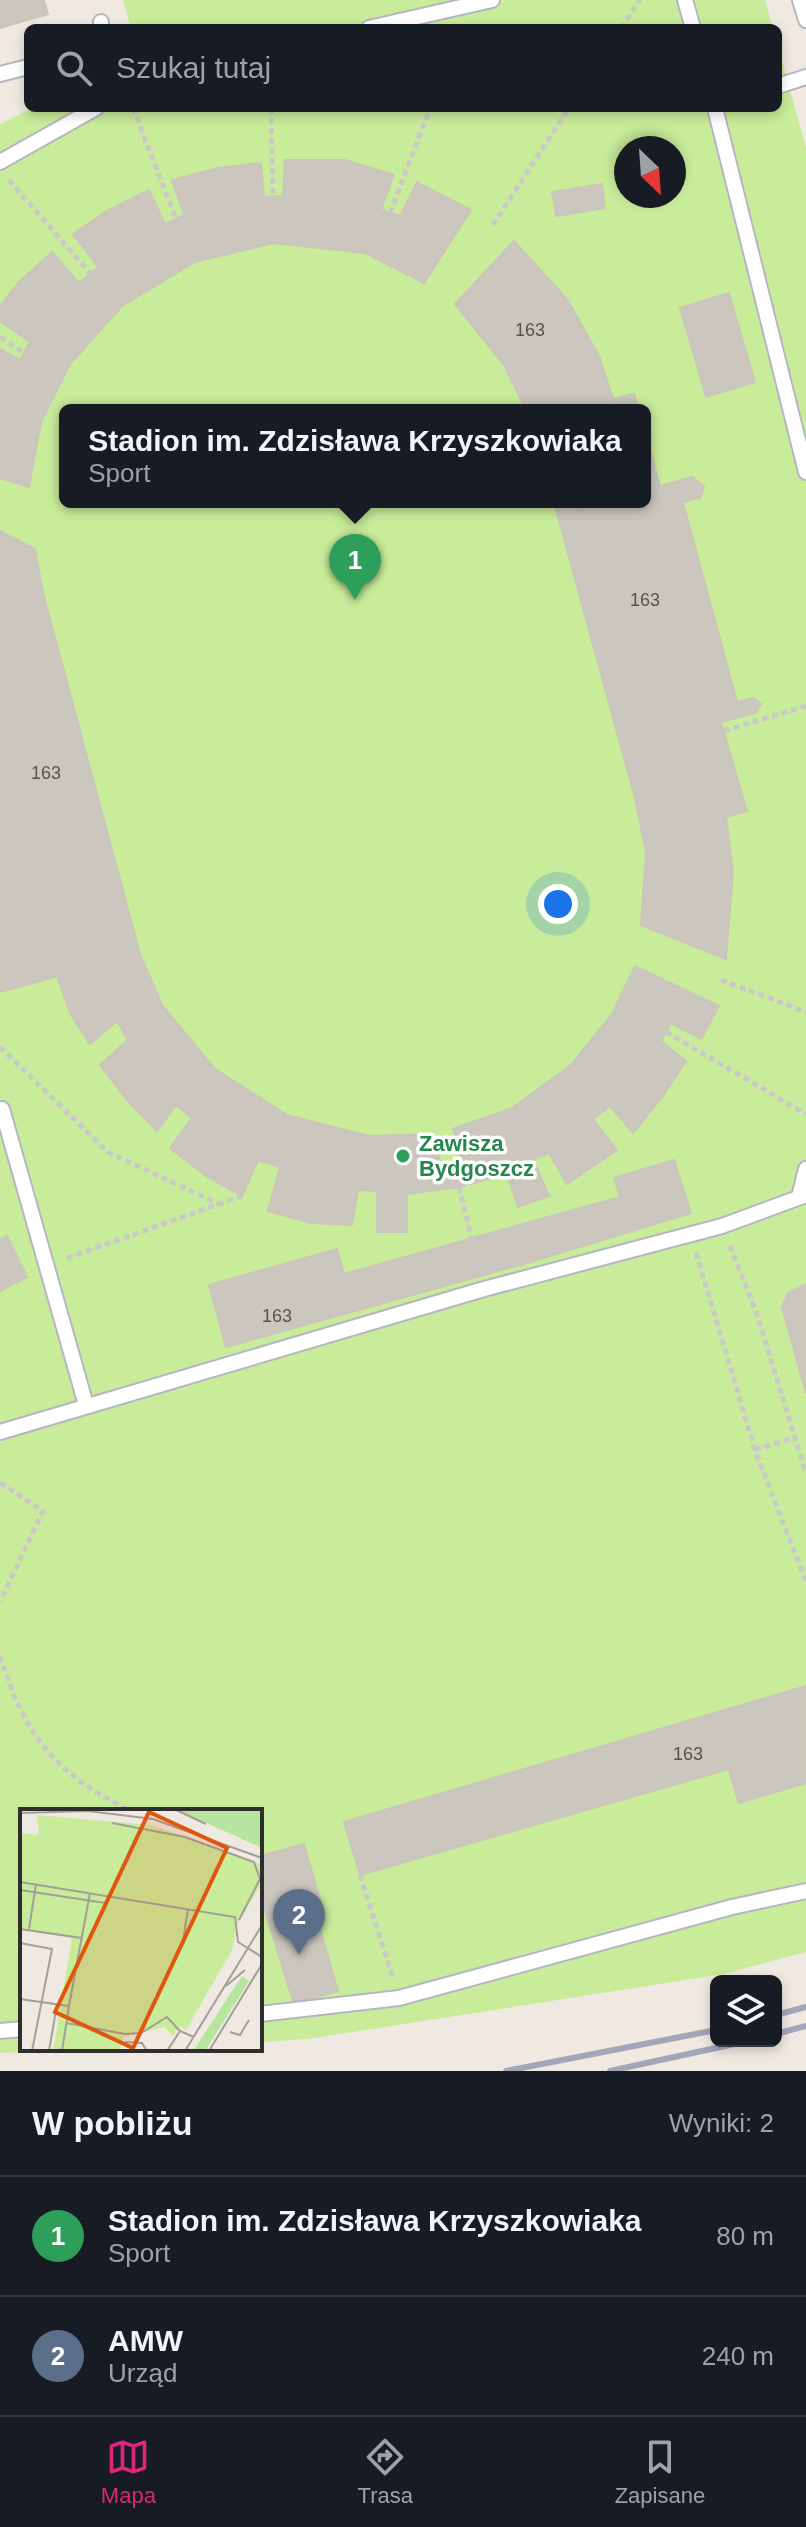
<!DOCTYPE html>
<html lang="pl">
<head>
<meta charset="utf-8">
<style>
  body { margin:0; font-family:Arial,sans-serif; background:#20242c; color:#f1f3f6 }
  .controls { position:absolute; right:24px; bottom:24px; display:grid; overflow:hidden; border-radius:12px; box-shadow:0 4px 12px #0003 }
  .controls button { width:72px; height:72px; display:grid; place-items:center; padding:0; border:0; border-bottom:2px solid #363941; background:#171b24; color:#f1f3f6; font:40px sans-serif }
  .compass { position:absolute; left:614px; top:136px; width:72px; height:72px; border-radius:50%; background:#171b24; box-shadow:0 4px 12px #0003; rotate:155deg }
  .you { position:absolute; left:558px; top:904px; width:28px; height:28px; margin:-20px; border:6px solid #fff; border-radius:50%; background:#1a73e8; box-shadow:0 0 0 12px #1a73e833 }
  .badge { display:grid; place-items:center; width:52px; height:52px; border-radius:50%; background:#db2777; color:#fff; font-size:26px; font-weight:700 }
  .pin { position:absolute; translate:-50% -66px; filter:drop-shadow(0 2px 4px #0008) }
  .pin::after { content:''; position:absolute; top:42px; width:28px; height:24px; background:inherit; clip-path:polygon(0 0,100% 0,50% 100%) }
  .popup { position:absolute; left:59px; top:404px; width:592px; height:104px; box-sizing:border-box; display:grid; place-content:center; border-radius:12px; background:#171b24; filter:drop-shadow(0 2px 6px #0005); font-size:26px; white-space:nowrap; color:#9ea1a6 }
  .popup b { font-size:30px; color:#f1f3f6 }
  .popup::after { content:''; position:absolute; left:50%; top:100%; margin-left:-16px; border:16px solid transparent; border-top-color:#171b24 }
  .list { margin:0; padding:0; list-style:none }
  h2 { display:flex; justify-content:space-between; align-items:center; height:104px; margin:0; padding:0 32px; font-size:34px }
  h2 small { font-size:26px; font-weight:400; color:#9ea1a6 }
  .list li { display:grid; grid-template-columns:52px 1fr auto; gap:24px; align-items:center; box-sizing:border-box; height:120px; padding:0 32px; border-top:2px solid #363941 }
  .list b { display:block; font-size:30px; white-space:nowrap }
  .list p { margin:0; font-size:26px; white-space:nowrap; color:#9ea1a6 }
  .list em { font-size:26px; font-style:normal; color:#9ea1a6 }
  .icon { flex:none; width:44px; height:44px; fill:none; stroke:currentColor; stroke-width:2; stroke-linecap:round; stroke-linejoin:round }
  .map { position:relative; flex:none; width:806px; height:2071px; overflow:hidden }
  .search { position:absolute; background:#171b24; box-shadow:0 4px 12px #0003; left:24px; right:24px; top:24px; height:88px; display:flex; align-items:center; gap:20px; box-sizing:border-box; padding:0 28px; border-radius:12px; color:#9ea1a6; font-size:30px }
  .sheet { height:344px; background:#171b24 }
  nav { display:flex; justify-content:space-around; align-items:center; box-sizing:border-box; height:112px; border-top:2px solid #363941; background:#171b24; font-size:22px; color:#9ea1a6 }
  nav a { display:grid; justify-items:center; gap:4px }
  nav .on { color:#db2777 }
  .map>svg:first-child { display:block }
  .pitch { fill:#c9ec9a; fill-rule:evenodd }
  .building { fill:#cbc7bf; stroke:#cbc5ba; stroke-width:2 }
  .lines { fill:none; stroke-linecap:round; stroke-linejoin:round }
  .service-casing { stroke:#b4b7c1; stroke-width:18 }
  .path { stroke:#c9c9c9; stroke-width:5; stroke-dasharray:6 4; stroke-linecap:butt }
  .service { stroke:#fff; stroke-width:14 }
  .rail { stroke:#a3a6b8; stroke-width:6 }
  .leisure-dot { fill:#2e9e5b; stroke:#fff; stroke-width:3 }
  .labels { text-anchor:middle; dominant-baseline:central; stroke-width:7; stroke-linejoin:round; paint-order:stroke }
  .number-label { font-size:18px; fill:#555452 }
  .leisure-label { font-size:22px; font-weight:bold; fill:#27864d; stroke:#fff; text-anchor:start }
  .inset-road { fill:none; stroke:#a29e99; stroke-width:2 }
  .view { fill:#df570e; fill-opacity:0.15; stroke:#df570e; stroke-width:4 }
  .inset-edge { fill:none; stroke:#2e2e2e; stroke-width:4 }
</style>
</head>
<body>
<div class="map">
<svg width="806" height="2071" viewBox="0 0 806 2071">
  <rect width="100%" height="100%" fill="#efe9e1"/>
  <path class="pitch" d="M 123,0 L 765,0 L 773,28 L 131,28 Z
    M 778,46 L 806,148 L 806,1952 L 724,1974 L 308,2039 L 260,2042 L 260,1811 L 22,1811 L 22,2049 L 91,2049 L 0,2053 L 0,124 L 33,108 L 778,108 ZM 626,148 L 674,148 L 674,196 L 626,196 ZM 65,410 L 645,410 L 645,502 L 65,502 Z"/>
  <path class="building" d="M 0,0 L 44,0 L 48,14 L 0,28 Z
    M 285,160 L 345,160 L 394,175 L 381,210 L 400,216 L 417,182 L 471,210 L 424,283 L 365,253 L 274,243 L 195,262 L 122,306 L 70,364 L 41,422 L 29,487 L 0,478 L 0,349 L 20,360 L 30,342 L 0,321 L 0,306 L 18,283 L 52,252 L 79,283 L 98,267 L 73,234 L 105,212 L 149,190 L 165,224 L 184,215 L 172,180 L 218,168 L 261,163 L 264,197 L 283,196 Z
    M 602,184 L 605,208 L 556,216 L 552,192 Z
    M 514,241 L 567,299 L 599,356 L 613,399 L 634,394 L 639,410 L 526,410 L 504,365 L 455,304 Z
    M 729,293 L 755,382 L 706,397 L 680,308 Z
    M 634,394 L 639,410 L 616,410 L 613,399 Z
    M 645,432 L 660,486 L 692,477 L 704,486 L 700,498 L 683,502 L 737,702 L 753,698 L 761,704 L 755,713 L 721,722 L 747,811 L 726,817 L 699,725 L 645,741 L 578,509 L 602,502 L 645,502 Z
    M 645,432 L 660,486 L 692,477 L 704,486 L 700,498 L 683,502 L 737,702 L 753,698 L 761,704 L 755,713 L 721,722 L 747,811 L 726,817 L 733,871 L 726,959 L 641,925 L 646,852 L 635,798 L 554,502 L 645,502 Z
    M 0,531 L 35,549 L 43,593 L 140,954 L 162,1005 L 215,1069 L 287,1115 L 369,1136 L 433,1134 L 445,1180 L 464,1175 L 453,1129 L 512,1108 L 571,1065 L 612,1014 L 635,966 L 719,1006 L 701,1039 L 671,1023 L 661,1041 L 686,1061 L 663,1096 L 633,1133 L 610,1106 L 593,1119 L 617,1150 L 567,1184 L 549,1153 L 533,1160 L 549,1196 L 518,1207 L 507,1174 L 459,1187 L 407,1194 L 407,1232 L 377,1232 L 377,1191 L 358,1190 L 352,1225 L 311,1223 L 268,1211 L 280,1167 L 258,1160 L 242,1196 L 206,1176 L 170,1148 L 192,1118 L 176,1105 L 157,1131 L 127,1100 L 100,1065 L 128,1040 L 117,1021 L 90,1044 L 71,1015 L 57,976 L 0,992 Z
    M 43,593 L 140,954 L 0,992 L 0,605 Z
    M 674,1160 L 691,1213 L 534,1261 L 523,1224 L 620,1197 L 614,1178 Z
    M 523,1224 L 534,1261 L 226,1347 L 209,1285 L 337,1249 L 344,1274 Z
    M 7,1236 L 27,1277 L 0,1291 L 0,1240 Z
    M 806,1284 L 806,1300 L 782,1307 L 788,1293 Z
    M 806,1300 L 806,1393 L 782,1307 Z
    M 806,1686 L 806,1747 L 360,1875 L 344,1822 Z
    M 806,1747 L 806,1783 L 739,1803 L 729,1770 Z
    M 304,1844 L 322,1906 L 268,1921 L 260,1893 L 260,1856 Z
    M 314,1908 L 338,1991 L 294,2004 L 268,1921 Z"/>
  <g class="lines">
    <g class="service-casing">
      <path id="service" d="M 685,0 L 693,28
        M 800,0 L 806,20
        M 101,22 L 101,28
        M 369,28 L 492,0
        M 0,74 L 28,67
        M 778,86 L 806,77
        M 715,108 L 806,472
        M 0,162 L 96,108
        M 2,1109 L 86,1405
        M 799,1197 L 806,1169
        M 0,1432 L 484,1289 L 722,1226 L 806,1195
        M 260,2014 L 399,1998 L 732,1907 L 806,1891
        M 0,2031 L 22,2029"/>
    </g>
    <path class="path" d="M 621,28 L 640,0
      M 133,108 L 176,219
      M 271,108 L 273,196
      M 9,180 L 90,273
      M 390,213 L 430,108
      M 493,225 L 569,108
      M 0,337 L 24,353
      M 724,731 L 806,706
      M 721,980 L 806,1012
      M 666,1032 L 806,1114
      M 0,1047 L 108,1152 L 219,1204
      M 459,1187 L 479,1269
      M 730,1246 L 757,1314 L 806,1474
      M 696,1253 L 755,1450 L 806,1582
      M 67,1258 L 242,1196
      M 755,1450 L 793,1438
      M 0,1483 L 43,1511 L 0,1602
      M 0,1656 C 26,1738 54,1772 130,1811
      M 360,1875 L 393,1978"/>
    <use href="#service" class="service"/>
    <path class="rail" d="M 776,2015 L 806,2007
      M 776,2034 L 806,2026
      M 506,2071 L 716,2030
      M 610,2071 L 748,2041"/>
  </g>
  <circle class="leisure-dot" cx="403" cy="1156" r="8"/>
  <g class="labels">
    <g class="number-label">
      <text x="530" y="330">163</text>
      <text x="645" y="600">163</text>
      <text x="46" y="773">163</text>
      <text x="277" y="1316">163</text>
      <text x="688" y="1754">163</text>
    </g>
    <g class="leisure-label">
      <text x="419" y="1143">Zawisza<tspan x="419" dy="25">Bydgoszcz</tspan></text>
    </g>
  </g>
  <g transform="translate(20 1809)">
    <rect width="242" height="242" fill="#efe9e1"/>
    <path d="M 157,0 L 242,0 L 242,39 L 162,3 ZM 222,167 L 229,172 L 185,242 L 173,242 Z" fill="#b6e59e"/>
    <path d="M 17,6 L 132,16 L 242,56 L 242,74 L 218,114 L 212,141 L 166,221 L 160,217 L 153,227 L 144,218 L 103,228 L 100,242 L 33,242 L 52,129 L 0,121 L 0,24 L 19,26 Z" fill="#c9ec9a"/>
    <path class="inset-road" d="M 154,0 L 186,15M 0,4 L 68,2 L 133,10 L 242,49M 92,14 L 165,28 L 234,53 L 240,70 L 219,111M 0,73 L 215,108 L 218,133 L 242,148M 0,81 L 85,94 L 90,87M 0,120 L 62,129M 9,120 L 16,75M 163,132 L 168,100M 0,134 L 32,140 L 12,242M 206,177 L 225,161M 0,190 L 49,197 L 70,84M 46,214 L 105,225 L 121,224 L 147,208 L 160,222M 210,223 L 220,226 L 229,211M 105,233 L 122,234 L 127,242M 29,242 L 37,195M 42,242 L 49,197M 147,242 L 160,222 L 174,228M 165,242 L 242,116M 189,242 L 242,155"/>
    <path class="view" d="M 129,3 L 207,39 L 113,239 L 35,203 Z"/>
    <rect width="242" height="242" class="inset-edge"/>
  </g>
</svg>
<div class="controls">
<button><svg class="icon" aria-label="layers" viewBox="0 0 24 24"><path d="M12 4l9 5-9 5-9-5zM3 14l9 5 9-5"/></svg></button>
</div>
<svg class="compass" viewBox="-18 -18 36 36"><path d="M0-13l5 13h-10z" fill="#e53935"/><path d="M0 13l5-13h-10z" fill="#9ea1a6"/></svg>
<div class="you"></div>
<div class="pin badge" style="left:355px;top:600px;background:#2e9e5b">1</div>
<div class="popup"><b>Stadion im. Zdzisława Krzyszkowiaka</b>Sport</div>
<div class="pin badge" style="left:299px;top:1955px;background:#5c6f8a">2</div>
<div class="search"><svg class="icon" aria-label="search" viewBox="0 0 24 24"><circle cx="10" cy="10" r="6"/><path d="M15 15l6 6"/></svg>Szukaj tutaj</div>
</div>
<section class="sheet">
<h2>W pobliżu<small>Wyniki: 2</small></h2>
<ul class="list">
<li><span class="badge" style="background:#2e9e5b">1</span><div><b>Stadion im. Zdzisława Krzyszkowiaka</b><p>Sport</p></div><em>80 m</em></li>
<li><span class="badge" style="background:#5c6f8a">2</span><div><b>AMW</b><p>Urząd</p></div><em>240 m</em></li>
</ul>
</section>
<nav>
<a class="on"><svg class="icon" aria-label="map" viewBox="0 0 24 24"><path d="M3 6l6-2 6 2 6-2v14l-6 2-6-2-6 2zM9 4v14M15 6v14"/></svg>Mapa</a>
<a><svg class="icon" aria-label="directions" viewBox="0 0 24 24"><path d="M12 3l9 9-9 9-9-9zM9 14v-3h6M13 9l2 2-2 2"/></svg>Trasa</a>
<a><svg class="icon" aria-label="saved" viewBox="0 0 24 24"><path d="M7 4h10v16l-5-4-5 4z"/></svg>Zapisane</a>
</nav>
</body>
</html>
